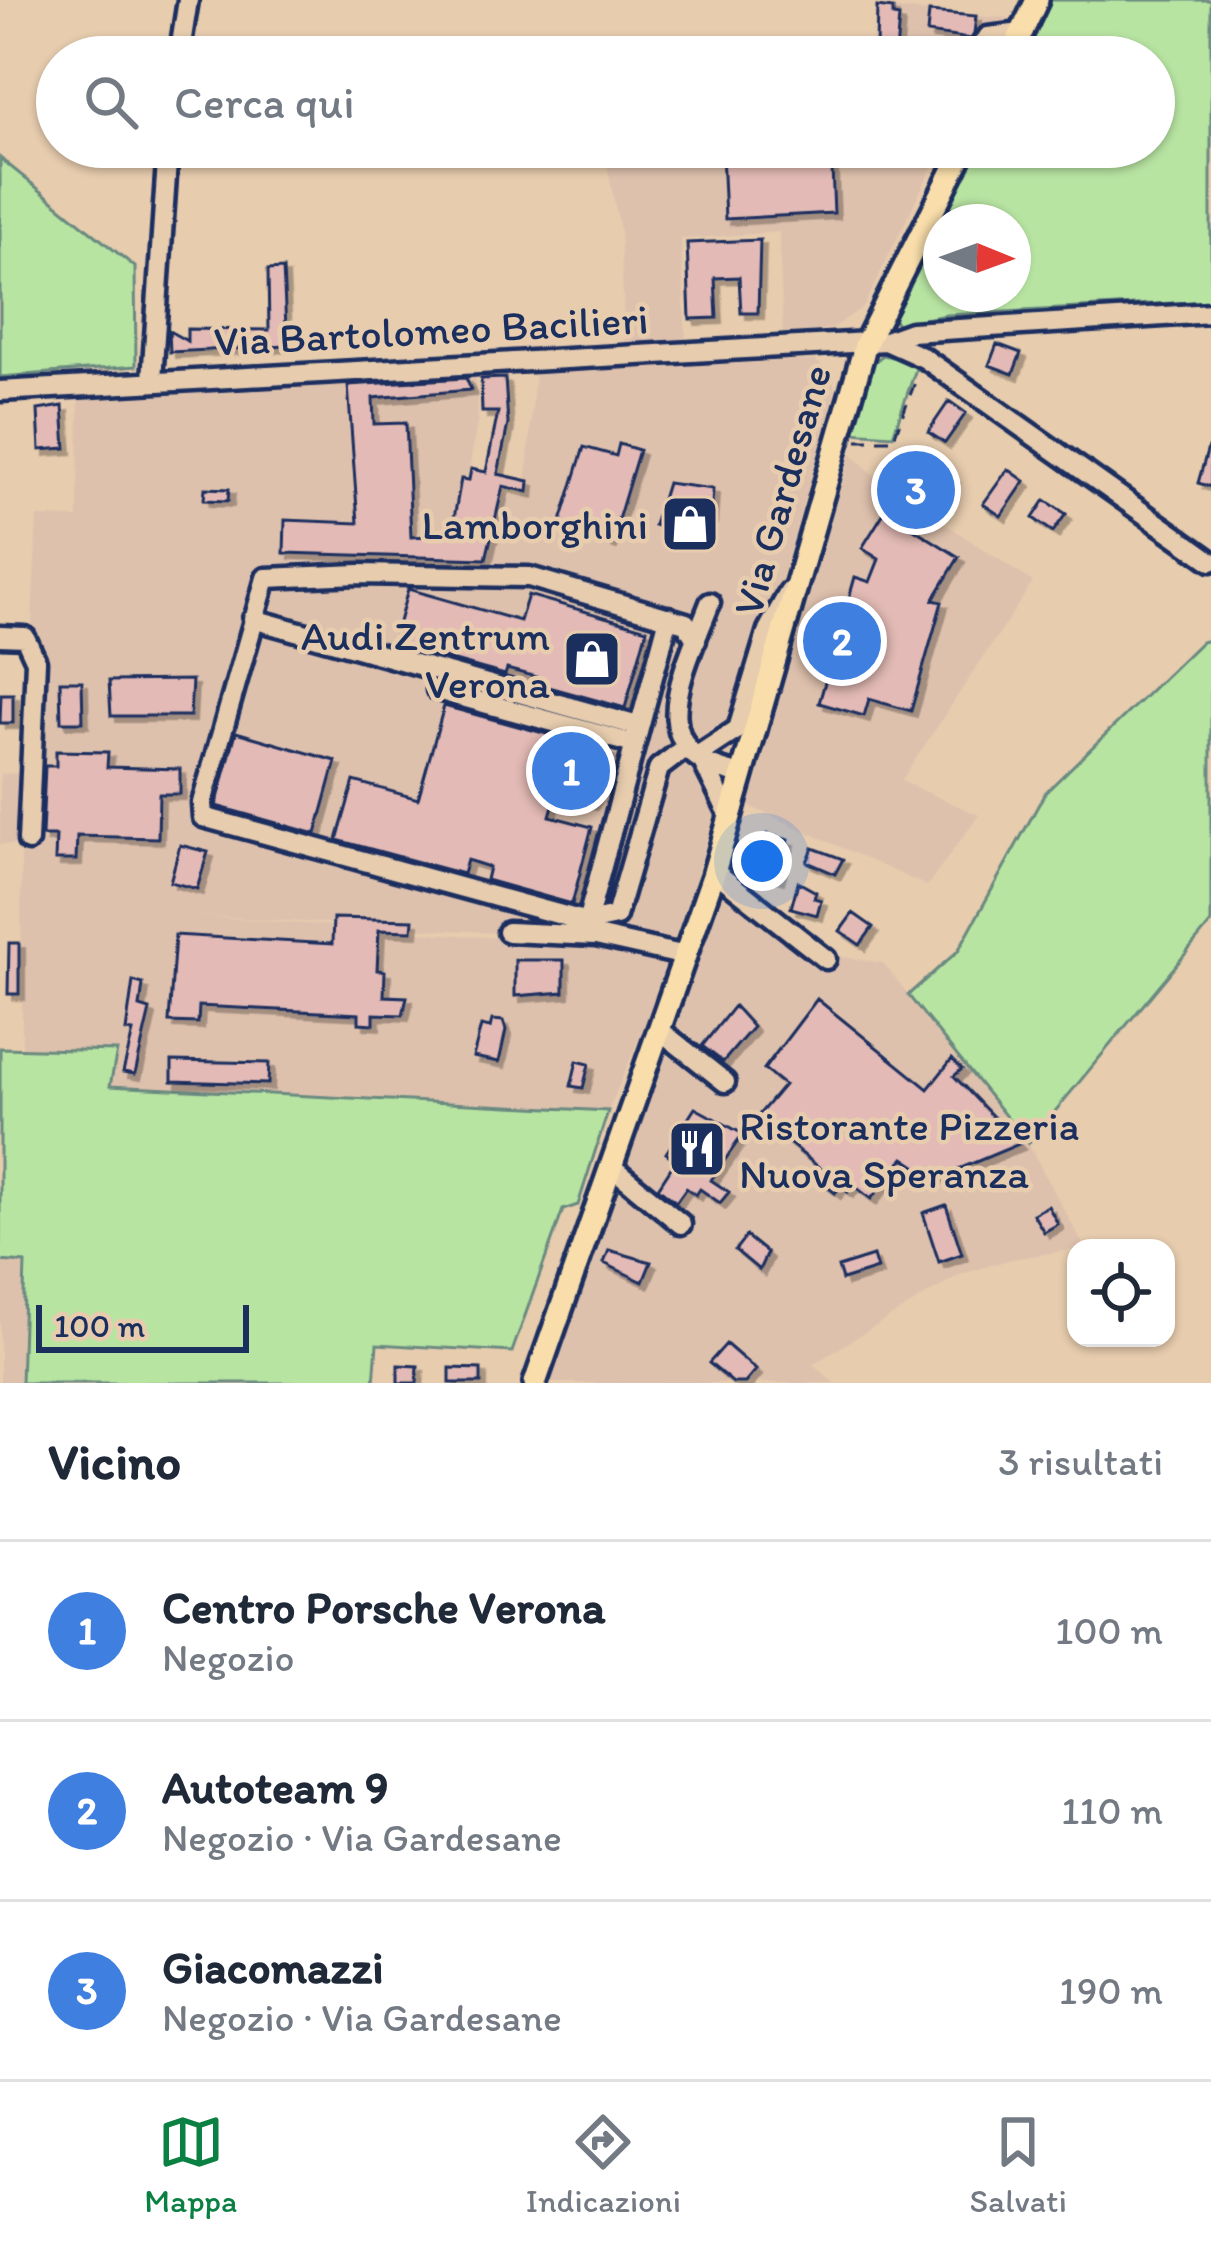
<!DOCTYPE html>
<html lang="it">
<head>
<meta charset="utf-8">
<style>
  body { margin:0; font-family:Itim,sans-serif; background:#f2f2f3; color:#1f2937 }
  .controls { position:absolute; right:36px; bottom:36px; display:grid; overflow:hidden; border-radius:24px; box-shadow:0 3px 9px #0004 }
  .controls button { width:108px; height:108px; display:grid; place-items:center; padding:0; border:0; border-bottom:3px solid #e0e1e3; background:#fff; color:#1f2937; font:60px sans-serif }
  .compass { position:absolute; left:923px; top:204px; width:108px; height:108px; border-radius:50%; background:#fff; box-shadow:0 3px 9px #0004; rotate:91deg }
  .scale { position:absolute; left:36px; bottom:30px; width:213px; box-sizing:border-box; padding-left:12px; border:6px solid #1b2f5e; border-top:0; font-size:33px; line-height:42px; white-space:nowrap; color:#1b2f5e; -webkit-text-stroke:9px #e7ccae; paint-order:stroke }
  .you { position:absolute; left:762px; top:861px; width:42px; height:42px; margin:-30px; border:9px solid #fff; border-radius:50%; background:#1a73e8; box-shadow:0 0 0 18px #1a73e833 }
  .badge { display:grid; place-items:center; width:78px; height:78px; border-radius:50%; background:#0b8043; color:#fff; font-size:39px; font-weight:700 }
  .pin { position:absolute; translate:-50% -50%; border:6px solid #fff; box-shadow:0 3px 12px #0006 }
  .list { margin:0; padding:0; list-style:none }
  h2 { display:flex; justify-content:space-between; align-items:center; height:156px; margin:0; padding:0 48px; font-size:51px }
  h2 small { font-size:39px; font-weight:400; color:#747a83 }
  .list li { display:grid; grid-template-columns:78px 1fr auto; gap:36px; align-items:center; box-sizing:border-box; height:180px; padding:0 48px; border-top:3px solid #e0e1e3 }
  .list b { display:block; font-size:45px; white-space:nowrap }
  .list p { margin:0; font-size:39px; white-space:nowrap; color:#747a83 }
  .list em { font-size:39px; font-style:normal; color:#747a83 }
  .icon { flex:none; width:66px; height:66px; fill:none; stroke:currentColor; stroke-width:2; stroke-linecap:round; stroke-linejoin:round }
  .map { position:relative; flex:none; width:1211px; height:1383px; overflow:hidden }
  .search { position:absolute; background:#fff; box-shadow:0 3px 9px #0004; left:36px; right:36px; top:36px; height:132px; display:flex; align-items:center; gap:30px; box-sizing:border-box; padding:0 42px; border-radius:66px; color:#747a83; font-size:45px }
  .sheet { height:696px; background:#fff }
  nav { display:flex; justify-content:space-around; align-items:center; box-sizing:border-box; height:168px; border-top:3px solid #e0e1e3; background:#fff; font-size:33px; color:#747a83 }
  nav a { display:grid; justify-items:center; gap:6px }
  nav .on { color:#0b8043 }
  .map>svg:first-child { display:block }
  .built { fill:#dec1ad }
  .green { fill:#b8e4a2; stroke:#6a8a80; stroke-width:3; fill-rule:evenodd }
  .building { fill:#e3bab5; stroke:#1b2f5e; stroke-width:3; filter:url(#shadow) }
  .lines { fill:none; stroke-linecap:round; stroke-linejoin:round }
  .minor-casing { stroke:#1b2f5e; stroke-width:27 }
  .major-casing { stroke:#1b2f5e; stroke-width:30 }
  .path { stroke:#1b2f5e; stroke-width:3; stroke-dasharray:12 9; stroke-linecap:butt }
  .minor { stroke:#e7ccae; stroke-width:18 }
  .major { stroke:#f9deab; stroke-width:21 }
  .labels { text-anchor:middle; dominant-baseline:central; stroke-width:9; stroke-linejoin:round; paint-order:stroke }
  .street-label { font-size:42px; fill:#1b2f5e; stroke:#e7ccae }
  .poi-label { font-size:42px; fill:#1b2f5e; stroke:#e7ccae; text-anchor:end }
</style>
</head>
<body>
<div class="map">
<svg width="1211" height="1383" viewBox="0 0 1211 1383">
  <defs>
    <filter id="shadow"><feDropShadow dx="5.5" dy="5.5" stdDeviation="0" flood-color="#0004"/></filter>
  </defs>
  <rect width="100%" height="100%" fill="#e7ccae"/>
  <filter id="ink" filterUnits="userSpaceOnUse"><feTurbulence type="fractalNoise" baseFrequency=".00833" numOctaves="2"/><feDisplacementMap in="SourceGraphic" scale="24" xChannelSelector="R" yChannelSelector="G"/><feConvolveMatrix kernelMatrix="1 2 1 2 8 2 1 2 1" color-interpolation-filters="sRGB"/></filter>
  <g filter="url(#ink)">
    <path class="built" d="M 876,7 L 976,16 L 1010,18 L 989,57 L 871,57 Z
      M 726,147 L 942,147 L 864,306 L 833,328 L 783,337 L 779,232 L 681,239 L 686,341 L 625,347 L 620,229 L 605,155 Z
      M 815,360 L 834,376 L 834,397 L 677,943 L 197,916 L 609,946 L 662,959 L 670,967 L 608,1111 L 109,1086 L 117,1049 L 22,1049 L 21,845 L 0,844 L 0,774 L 25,773 L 37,517 L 78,518 L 79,392 L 475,369 L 478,418 L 453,562 L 483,564 L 497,492 L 525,497 L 535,371 Z
      M 851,454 L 882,482 L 1033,582 L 901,781 L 979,815 L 927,886 L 745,804 Z
      M 727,873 L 835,956 L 883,963 L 1028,1144 L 1085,1248 L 1011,1259 L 959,1275 L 813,1364 L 834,1383 L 550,1383 Z
      M 0,1261 L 25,1262 L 21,1383 L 0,1383 Z"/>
    <path class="green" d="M 1048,0 L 1211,0 L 1211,301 L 946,315 L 897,324 L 893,318 L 976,147 L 1154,147 L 1154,57 L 1020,57 ZM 941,222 L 1013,222 L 1013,294 L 941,294 Z
      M 0,158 L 135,267 L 136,366 L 0,377 Z
      M 883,355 L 918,363 L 893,435 L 849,432 L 874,362 Z
      M 1211,640 L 1211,923 L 1028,1144 L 908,995 L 958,951 L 1045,793 L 1201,642 Z
      M 0,1048 L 117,1051 L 110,1086 L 608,1111 L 578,1205 L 563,1210 L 512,1352 L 377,1344 L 374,1383 L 21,1383 L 25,1263 L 0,1261 Z"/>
    <path class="building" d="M 877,7 L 893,9 L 893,16 L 899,17 L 896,53 L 876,50 Z
      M 929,12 L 976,16 L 974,34 L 971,39 L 927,33 Z
      M 831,147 L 834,213 L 725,219 L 722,153 Z
      M 760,240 L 758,313 L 741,313 L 739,277 L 715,278 L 717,318 L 690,319 L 687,243 Z
      M 283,269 L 287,346 L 170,352 L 169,331 L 187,341 L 187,329 L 269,330 L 268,270 Z
      M 997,344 L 1021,353 L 1013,374 L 989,365 Z
      M 466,378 L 471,390 L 373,398 L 374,424 L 406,423 L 411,537 L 451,535 L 461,479 L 469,480 L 471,469 L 486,472 L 498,412 L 482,412 L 481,379 L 505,378 L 508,424 L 498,474 L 529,481 L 528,492 L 503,486 L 486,559 L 284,553 L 285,520 L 358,523 L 348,385 Z
      M 949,401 L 966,413 L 945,443 L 928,432 Z
      M 63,406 L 66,448 L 40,450 L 38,410 Z
      M 619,444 L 639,450 L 611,543 L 559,528 L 584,447 L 616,456 Z
      M 1208,448 L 1211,449 L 1211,487 L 1198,483 Z
      M 938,467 L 954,478 L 929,509 L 894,485 L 903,471 L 925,486 Z
      M 1008,469 L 1025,481 L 1001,516 L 983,504 Z
      M 667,483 L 713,489 L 711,518 L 694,517 L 689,535 L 654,525 Z
      M 205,488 L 229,489 L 228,501 L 204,500 Z
      M 1045,500 L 1066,514 L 1053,532 L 1033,518 Z
      M 885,511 L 959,557 L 933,600 L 942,602 L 911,711 L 869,699 L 864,716 L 819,703 L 855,577 L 870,582 L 879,559 L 862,548 Z
      M 408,589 L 520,621 L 528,595 L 647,629 L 625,708 L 538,684 L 540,678 L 507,669 L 505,675 L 393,644 Z
      M 192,680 L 190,716 L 111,716 L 109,681 Z
      M 60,681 L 82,681 L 83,722 L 61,722 Z
      M 1,694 L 13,694 L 13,723 L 0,723 Z
      M 444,706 L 609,751 L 607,779 L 591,804 L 556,795 L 550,816 L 592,827 L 572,904 L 486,880 L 489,867 L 467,860 L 463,874 L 337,840 L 354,781 L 418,799 Z
      M 236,732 L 336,761 L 316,834 L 216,806 Z
      M 56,751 L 108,752 L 107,767 L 180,769 L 180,794 L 159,794 L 158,838 L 77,836 L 76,860 L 55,860 L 56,836 L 42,836 L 45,766 L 56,766 Z
      M 767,834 L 789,840 L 778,878 L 756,872 Z
      M 180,845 L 208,852 L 197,889 L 170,882 Z
      M 813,848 L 843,859 L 835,874 L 807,862 Z
      M 798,882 L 816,892 L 814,898 L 821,900 L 817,915 L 791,908 Z
      M 853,913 L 873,927 L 860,945 L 840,931 Z
      M 333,918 L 413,920 L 412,931 L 379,930 L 377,970 L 385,971 L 384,996 L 407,997 L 403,1015 L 374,1014 L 374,1024 L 359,1023 L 359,1014 L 199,1006 L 198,1023 L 169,1022 L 175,935 L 332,944 Z
      M 9,943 L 19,943 L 19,994 L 8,994 Z
      M 515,960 L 564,960 L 564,992 L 515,996 Z
      M 133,981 L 143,984 L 140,1007 L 150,1010 L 135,1074 L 123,1072 L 133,1032 L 126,1031 Z
      M 817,999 L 928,1089 L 952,1059 L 962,1069 L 954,1076 L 1019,1144 L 935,1179 L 904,1158 L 871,1199 L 853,1185 L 848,1192 L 841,1186 L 835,1193 L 815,1177 L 821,1169 L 757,1117 L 784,1085 L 764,1069 Z
      M 734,1006 L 753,1027 L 723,1062 L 702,1046 Z
      M 492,1020 L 503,1021 L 506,1030 L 499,1062 L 473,1057 L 481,1026 L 490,1028 Z
      M 172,1061 L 269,1063 L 268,1084 L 172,1081 Z
      M 577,1061 L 589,1064 L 583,1088 L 571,1086 Z
      M 695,1108 L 743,1134 L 711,1180 L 729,1192 L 720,1203 L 700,1189 L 696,1195 L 686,1188 L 676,1202 L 658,1188 L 676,1160 L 666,1153 Z
      M 946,1205 L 962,1254 L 939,1262 L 923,1213 Z
      M 1048,1206 L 1058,1224 L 1044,1232 L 1033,1214 Z
      M 746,1236 L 767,1253 L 759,1270 L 735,1250 Z
      M 609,1250 L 651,1262 L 643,1282 L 604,1263 Z
      M 873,1256 L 877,1269 L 842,1280 L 838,1267 Z
      M 726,1344 L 756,1370 L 745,1383 L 733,1383 L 709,1363 Z
      M 398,1365 L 418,1366 L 417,1383 L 398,1383 Z
      M 450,1368 L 481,1369 L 481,1383 L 450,1383 Z"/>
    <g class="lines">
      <g class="minor-casing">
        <path id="minor" d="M 981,48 L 988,37 L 1022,33
          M 179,57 L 188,0
          M 886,341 L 911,332 L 1211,313
          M 152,380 L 168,147
          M 0,391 L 886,341 L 924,358 L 1211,561
          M 710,603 C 684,671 637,755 740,774
          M 669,617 L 587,922 L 616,916 L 659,768 L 684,749
          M 253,619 L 638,726
          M 0,636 L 25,637 L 36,661 L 28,841
          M 437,690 L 634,744
          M 700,754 L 738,729 L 768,630 L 789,592
          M 704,764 L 729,814
          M 714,871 L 826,959
          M 587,922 L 203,817 L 202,803 L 266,578 L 359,574 L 529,577 L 686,623 L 696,640
          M 508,932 L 596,936 L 686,956
          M 662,1032 L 725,1082
          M 612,1167 L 681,1224"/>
      </g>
      <g class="major-casing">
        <path id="major" d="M 1010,57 L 1037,0
          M 535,1383 L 713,876 L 866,343 L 965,147"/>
      </g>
      <path class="path" d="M 857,440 L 893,440 L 917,377"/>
      <use href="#minor" class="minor"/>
      <use href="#major" class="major"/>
    </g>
  </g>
  <defs>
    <g id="shop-square" transform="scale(3)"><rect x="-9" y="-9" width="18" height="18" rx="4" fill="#1b2f5e" stroke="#e7ccae"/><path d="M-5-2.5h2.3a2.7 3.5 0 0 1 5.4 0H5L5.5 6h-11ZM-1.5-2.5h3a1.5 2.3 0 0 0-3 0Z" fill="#fff"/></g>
    <g id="restaurant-square" transform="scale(3)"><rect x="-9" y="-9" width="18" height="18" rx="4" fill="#1b2f5e" stroke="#e7ccae"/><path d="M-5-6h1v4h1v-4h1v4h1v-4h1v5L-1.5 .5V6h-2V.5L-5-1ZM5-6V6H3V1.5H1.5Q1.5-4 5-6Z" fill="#fff"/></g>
  </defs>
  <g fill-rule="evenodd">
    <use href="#shop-square" x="690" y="524"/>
    <use href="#shop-square" x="592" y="659"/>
    <use href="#restaurant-square" x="697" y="1149"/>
  </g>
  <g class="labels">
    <g class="street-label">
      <text transform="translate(431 330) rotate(-3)">Via Bartolomeo Bacilieri</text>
      <text transform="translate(782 490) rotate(-74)">Via Gardesane</text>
    </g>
    <g class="poi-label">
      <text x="648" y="524">Lamborghini</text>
      <text x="550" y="635">Audi Zentrum<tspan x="550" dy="48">Verona</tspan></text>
      <text x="739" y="1125" text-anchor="start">Ristorante Pizzeria<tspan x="739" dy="48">Nuova Speranza</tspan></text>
    </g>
  </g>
</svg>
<div class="controls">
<button><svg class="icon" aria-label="locate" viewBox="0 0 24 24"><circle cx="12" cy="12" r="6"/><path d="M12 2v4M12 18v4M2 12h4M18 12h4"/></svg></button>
</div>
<svg class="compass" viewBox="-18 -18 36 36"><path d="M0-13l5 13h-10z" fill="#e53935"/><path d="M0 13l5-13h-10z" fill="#747a83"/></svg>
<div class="scale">100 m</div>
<div class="you"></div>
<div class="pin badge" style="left:571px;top:771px;background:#3f7fe0">1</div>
<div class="pin badge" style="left:842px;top:641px;background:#3f7fe0">2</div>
<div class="pin badge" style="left:916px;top:490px;background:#3f7fe0">3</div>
<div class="search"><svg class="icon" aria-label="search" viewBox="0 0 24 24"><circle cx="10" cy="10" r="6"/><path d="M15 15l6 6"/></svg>Cerca qui</div>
</div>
<section class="sheet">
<h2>Vicino<small>3 risultati</small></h2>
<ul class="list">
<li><span class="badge" style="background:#3f7fe0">1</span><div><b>Centro Porsche Verona</b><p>Negozio</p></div><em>100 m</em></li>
<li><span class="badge" style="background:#3f7fe0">2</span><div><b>Autoteam 9</b><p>Negozio · Via Gardesane</p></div><em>110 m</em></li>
<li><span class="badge" style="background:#3f7fe0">3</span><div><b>Giacomazzi</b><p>Negozio · Via Gardesane</p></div><em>190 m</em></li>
</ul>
</section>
<nav>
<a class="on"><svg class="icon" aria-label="map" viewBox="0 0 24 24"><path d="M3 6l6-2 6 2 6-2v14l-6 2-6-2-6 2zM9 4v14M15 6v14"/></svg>Mappa</a>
<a><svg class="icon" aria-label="directions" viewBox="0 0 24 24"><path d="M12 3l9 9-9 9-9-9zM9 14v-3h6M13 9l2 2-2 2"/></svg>Indicazioni</a>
<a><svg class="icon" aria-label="saved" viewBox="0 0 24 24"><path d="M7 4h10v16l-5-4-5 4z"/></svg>Salvati</a>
</nav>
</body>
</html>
